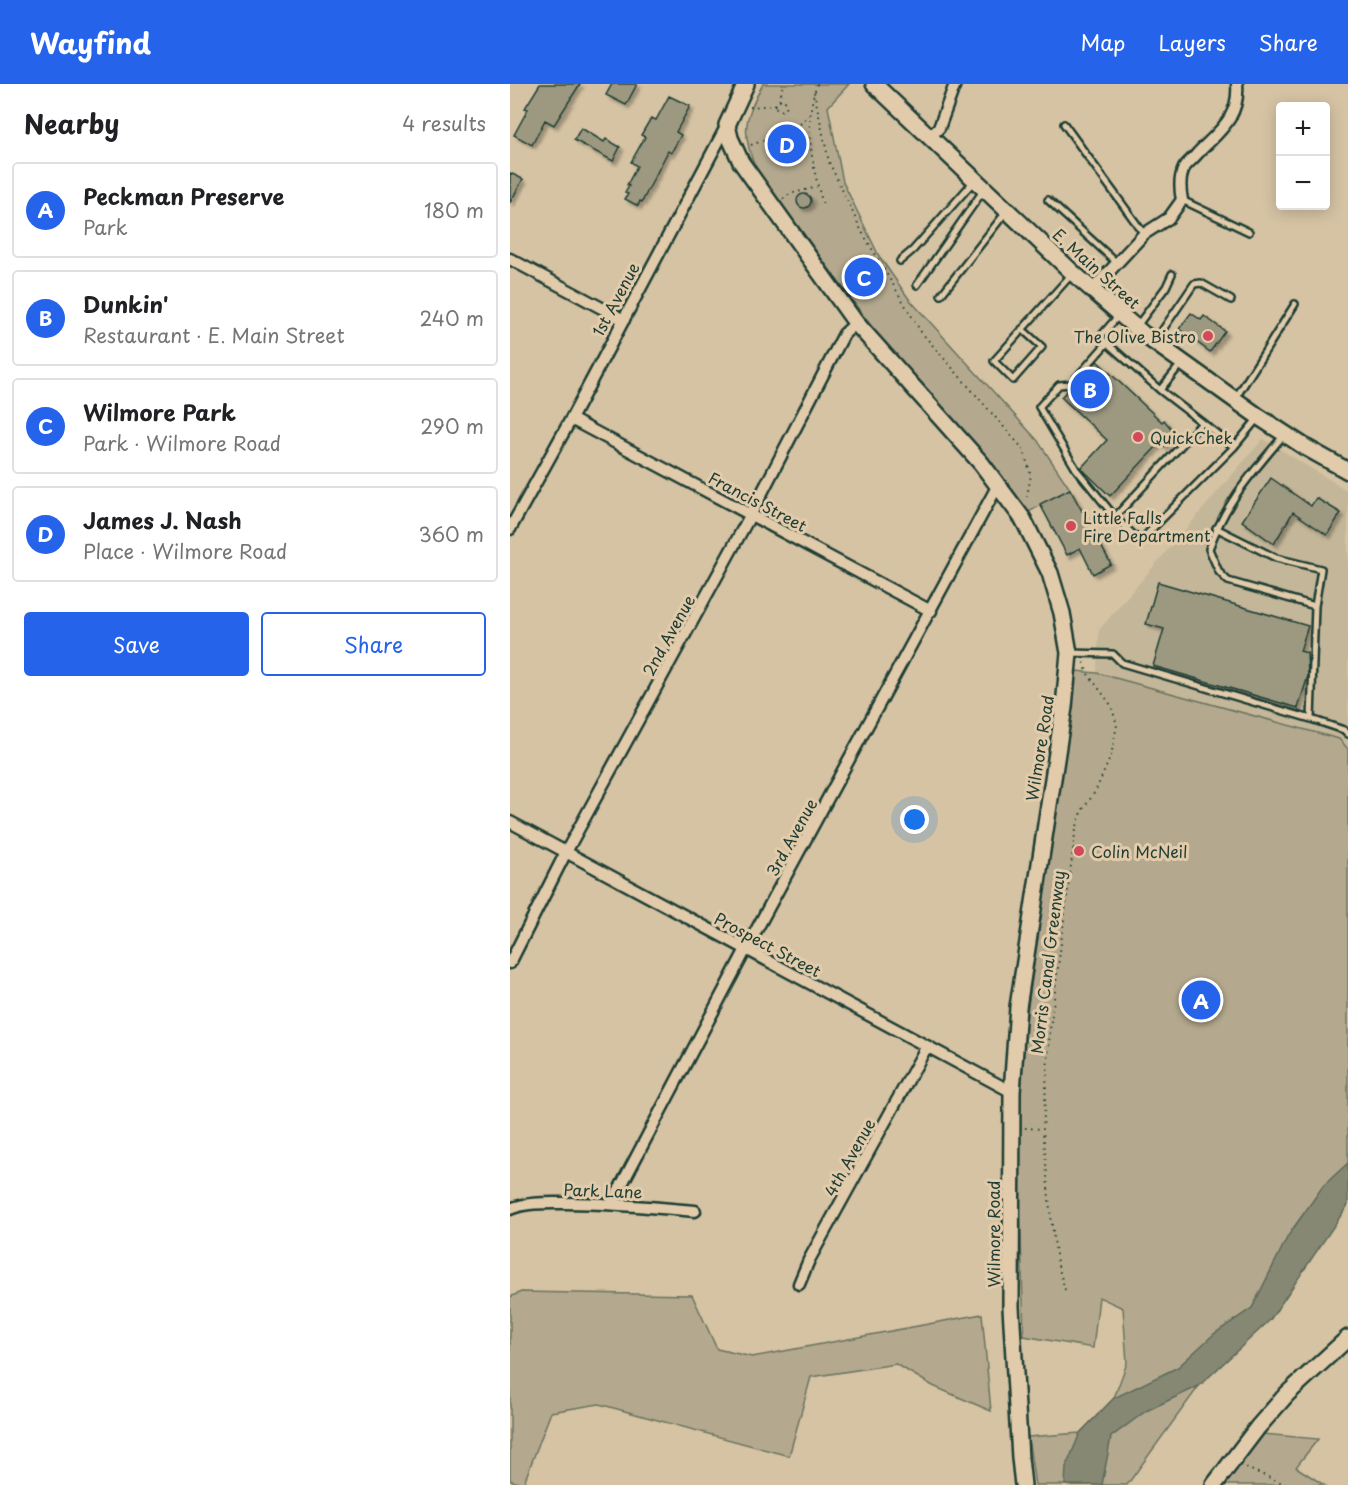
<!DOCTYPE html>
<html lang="en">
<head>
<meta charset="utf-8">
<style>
  body { margin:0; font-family:"Playpen Sans",sans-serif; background:#f6f6f6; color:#202124 }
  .controls { position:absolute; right:18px; top:18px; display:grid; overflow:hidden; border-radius:6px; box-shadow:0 3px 15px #0003 }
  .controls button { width:54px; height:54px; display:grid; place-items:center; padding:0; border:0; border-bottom:2px solid #e0e0e0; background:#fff; color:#202124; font:30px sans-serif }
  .you { position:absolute; left:405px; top:736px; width:21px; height:21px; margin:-15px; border:4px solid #fff; border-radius:50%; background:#1a73e8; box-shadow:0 0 0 9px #1a73e833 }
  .badge { display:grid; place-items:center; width:39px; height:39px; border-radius:50%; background:#2563eb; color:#fff; font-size:20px; font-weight:700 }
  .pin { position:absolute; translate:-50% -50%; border:3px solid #fff; box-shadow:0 2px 6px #0006 }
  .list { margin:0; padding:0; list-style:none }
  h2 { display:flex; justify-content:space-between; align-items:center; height:78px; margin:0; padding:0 24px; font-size:26px }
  h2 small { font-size:20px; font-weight:400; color:#757577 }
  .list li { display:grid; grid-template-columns:39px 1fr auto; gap:18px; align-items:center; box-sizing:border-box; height:96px; margin:0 12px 12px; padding:0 12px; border:2px solid #e0e0e0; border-radius:6px }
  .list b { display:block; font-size:22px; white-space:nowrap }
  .list p { margin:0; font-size:20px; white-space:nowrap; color:#757577 }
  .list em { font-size:20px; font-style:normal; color:#757577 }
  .actions { display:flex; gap:12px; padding:18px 24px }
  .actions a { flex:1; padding:14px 0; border:2px solid #2563eb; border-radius:6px; text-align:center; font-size:21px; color:#2563eb }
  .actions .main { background:#2563eb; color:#fff }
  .map { position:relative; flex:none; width:838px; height:1401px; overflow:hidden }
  header { display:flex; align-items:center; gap:36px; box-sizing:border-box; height:84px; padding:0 30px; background:#2563eb; color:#fff }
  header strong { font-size:28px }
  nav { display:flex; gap:33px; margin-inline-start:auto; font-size:21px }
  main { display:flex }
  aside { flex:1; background:#fff }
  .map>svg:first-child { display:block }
  .built { fill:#c4b698 }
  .green { fill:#b4a98e; stroke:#6a7361; stroke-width:1.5 }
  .water { fill:#868873; stroke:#5d6a5a; stroke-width:1.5 }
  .building { fill:#9c9980; stroke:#1f3d34; stroke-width:1.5; filter:url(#shadow) }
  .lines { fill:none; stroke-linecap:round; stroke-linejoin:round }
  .lane-casing { stroke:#1f3d34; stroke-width:10 }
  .street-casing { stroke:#1f3d34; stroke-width:15 }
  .secondary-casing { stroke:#1f3d34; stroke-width:20 }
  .path { stroke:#1f3d34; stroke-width:2; stroke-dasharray:1.5 4.5; stroke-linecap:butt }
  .lane { stroke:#e1cbaa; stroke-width:5 }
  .street { stroke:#e1cbaa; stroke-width:10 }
  .secondary { stroke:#e1cbaa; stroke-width:15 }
  .poi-dot { fill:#d1495b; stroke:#e1cbaa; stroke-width:2 }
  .labels { text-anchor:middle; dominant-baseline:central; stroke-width:6; stroke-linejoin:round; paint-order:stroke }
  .street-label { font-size:16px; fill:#1f3d34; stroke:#e1cbaa }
  .poi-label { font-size:16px; fill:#1f3d34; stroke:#e1cbaa; text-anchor:start }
</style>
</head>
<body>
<header>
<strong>Wayfind</strong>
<nav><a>Map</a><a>Layers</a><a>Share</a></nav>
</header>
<main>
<aside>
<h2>Nearby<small>4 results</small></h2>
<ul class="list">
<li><span class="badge">A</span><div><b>Peckman Preserve</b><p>Park</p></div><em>180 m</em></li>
<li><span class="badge">B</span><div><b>Dunkin'</b><p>Restaurant · E. Main Street</p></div><em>240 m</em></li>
<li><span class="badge">C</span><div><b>Wilmore Park</b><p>Park · Wilmore Road</p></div><em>290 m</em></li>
<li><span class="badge">D</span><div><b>James J. Nash</b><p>Place · Wilmore Road</p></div><em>360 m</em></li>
</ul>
<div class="actions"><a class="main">Save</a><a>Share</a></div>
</aside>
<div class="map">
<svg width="838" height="1401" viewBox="0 0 838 1401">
  <defs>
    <filter id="shadow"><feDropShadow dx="3.5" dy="3.5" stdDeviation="1.5" flood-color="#0004"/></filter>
  </defs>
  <rect width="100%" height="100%" fill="#d5c3a3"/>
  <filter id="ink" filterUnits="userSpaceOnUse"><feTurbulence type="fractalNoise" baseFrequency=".0167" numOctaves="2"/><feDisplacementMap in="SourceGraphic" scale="12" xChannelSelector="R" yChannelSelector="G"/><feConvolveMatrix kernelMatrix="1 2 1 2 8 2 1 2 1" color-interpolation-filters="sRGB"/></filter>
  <g filter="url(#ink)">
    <path class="built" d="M 753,355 L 838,407 L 838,665 L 829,655 L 587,589 L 589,546 Z"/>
    <path class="green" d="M 253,0 L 339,0 L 318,23 L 333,98 L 369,172 L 399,215 L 528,357 L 560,405 L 517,429 L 489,388 L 367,250 L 246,85 C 231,49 234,34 253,0 Z
      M 565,587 L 587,589 L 829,655 L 838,665 L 838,1081 L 812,1105 L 784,1143 L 742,1224 L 704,1250 L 689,1302 L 617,1401 L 525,1401 L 518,1353 L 570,1349 L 604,1314 L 617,1279 L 613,1224 L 589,1213 L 583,1264 L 514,1252 L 508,1053 L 516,937 Z
      M 11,1208 L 182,1211 L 207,1265 L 242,1273 L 472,1230 L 481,1327 L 423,1302 L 386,1280 L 301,1293 L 279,1372 L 89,1320 L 41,1328 L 13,1401 L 0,1396 L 0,1213 Z
      M 752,1350 L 808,1355 L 786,1383 L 814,1401 L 712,1401 Z"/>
    <path class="water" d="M 838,1079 L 838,1121 L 760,1236 L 689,1302 L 636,1327 L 601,1353 L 592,1401 L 555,1401 L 556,1383 L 570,1349 L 604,1314 L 668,1283 L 704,1250 L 742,1224 L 778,1152 L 813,1102 Z"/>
    <path class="building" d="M 30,0 L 70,0 L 44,41 L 35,36 L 22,61 L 4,51 L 18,25 L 15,24 Z
      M 102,0 L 127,0 L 116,21 L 96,11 Z
      M 159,12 L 180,22 L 166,48 L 171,51 L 161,69 L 158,67 L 132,118 L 130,117 L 128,122 L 115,115 L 118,110 L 115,109 L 119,102 L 117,101 L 127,82 L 121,78 L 135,53 L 131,51 L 141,34 L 146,36 Z
      M 71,44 L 94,58 L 96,55 L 110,63 L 103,77 L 64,56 Z
      M 0,89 L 13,95 L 0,119 Z
      M287 117a7 7 0 1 1 14 0a7 7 0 1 1-14 0Z
      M 681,229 L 691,236 L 694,232 L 715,247 L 700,268 L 669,245 Z
      M 587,277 L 652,338 L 654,336 L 665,349 L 654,363 L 650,359 L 600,412 L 571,384 L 597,356 L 551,313 L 559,305 L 565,303 Z
      M 761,394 L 801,422 L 806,414 L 831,429 L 817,451 L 783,428 L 764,460 L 732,437 Z
      M 560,405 L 601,480 L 583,490 L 570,464 L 557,471 L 530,420 Z
      M 648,498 L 798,542 L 790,567 L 797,569 L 798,592 L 788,624 L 643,582 L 654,545 L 636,540 Z"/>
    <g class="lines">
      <g class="lane-casing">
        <path id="lane" d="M 554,40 L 634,150
          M 538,116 L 607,179
          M 672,116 L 739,148
          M 390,177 L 403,166 L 464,97
          M 407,201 L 473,107
          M 431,211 L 496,128
          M 609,231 L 590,253 L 650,306
          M 627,242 L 656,203 L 662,190
          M 512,245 L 532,263 L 503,296 L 484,277 L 562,190
          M 645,257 L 684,200 L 691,199 L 721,216
          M 597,259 L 561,300 L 549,301 L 529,323 L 566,385 L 605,433 L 630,457 L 724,363
          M 671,280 L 650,306 L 724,363 L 748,334
          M 725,315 L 785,220
          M 605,433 L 692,339
          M 706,444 L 766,474 L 811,485 L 805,522
          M 559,569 L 603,570 L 612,579 L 801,635 L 805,522 L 718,497 L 709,488 L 699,465 C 716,417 742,389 774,351
          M 801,635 L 834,646 L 838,650"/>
      </g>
      <g class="street-casing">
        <path id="street" d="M 420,53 L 429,44 L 445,0
          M 0,175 L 114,236
          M 582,206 L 634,150 L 659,134 L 672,116 C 670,106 669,94 674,84 C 677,79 683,75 687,70 C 708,48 730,34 727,0
          M 61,335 L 421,527
          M 0,445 L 61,335 L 217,41
          M 0,738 L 502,1008
          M 0,879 L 56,768 L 241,430 L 334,250 L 346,239
          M 102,1119 L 236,865 L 488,401
          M 0,1125 C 17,1118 37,1119 55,1119 C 99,1119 142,1123 185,1127
          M 289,1200 L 299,1176 L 417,962"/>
      </g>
      <g class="secondary-casing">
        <path id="secondary" d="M 236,0 L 217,41 L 220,54 L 231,78 L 346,239 L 471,379 L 513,435 L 540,489 L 552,529 L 559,569 L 554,623 L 508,923 L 502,1008 L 501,1223 L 510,1374 L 513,1401
          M 364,0 L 563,189 L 633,250 L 749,333 L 795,363 L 838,387
          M 704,1401 L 748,1343 L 777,1310 L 838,1254"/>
      </g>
      <path class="path" d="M 307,0 C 293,39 302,82 313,121
        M 304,8 L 319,78 L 352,148 L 411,248 L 513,365 L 521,391 L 516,417
        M265.5 21a5.5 5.5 0 1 1 11 0a5.5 5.5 0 1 1-11 0Z
        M 270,16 L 273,0
        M 240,23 L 266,21
        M 241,61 L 285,45 L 299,31
        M 273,115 L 280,110 L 307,103
        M 515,1044 L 533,1045
        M 555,1206 L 547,1178 L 540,1126 L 533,1045 L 540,946 L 565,750 L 571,728 L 585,708 L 601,672 L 607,641 L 601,621 L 578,590 L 573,577
        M 736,1384 L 777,1401"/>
      <use href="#lane" class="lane"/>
      <use href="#street" class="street"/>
      <use href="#secondary" class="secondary"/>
    </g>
  </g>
  <g class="poi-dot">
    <circle cx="698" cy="252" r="6"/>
    <circle cx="628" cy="353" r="6"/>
    <circle cx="561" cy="442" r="6"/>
    <circle cx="569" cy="767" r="6"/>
  </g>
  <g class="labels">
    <g class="street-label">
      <text transform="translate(587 184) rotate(42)">E. Main Street</text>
      <text transform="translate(105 215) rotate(-62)">1st Avenue</text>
      <text transform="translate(248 417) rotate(28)">Francis Street</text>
      <text transform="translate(158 551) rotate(-61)">2nd Avenue</text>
      <text transform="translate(529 664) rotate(-81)">Wilmore Road</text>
      <text transform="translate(281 753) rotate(-61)">3rd Avenue</text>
      <text transform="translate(258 860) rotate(28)">Prospect Street</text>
      <text transform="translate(537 878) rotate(-83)">Morris Canal Greenway</text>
      <text transform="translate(339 1073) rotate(-61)">4th Avenue</text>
      <text transform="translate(93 1106) rotate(2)">Park Lane</text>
      <text transform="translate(483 1150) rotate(-90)">Wilmore Road</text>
    </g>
    <g class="poi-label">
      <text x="686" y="252" text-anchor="end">The Olive Bistro</text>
      <text x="640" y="353">QuickChek</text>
      <text x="573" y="433">Little Falls<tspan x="573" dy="18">Fire Department</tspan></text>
      <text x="581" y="767">Colin McNeil</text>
    </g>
  </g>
</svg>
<div class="controls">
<button>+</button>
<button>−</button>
</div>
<div class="you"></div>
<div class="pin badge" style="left:691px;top:916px">A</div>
<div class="pin badge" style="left:580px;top:305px">B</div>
<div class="pin badge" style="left:354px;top:193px">C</div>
<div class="pin badge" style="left:277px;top:60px">D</div>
</div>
</main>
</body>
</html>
